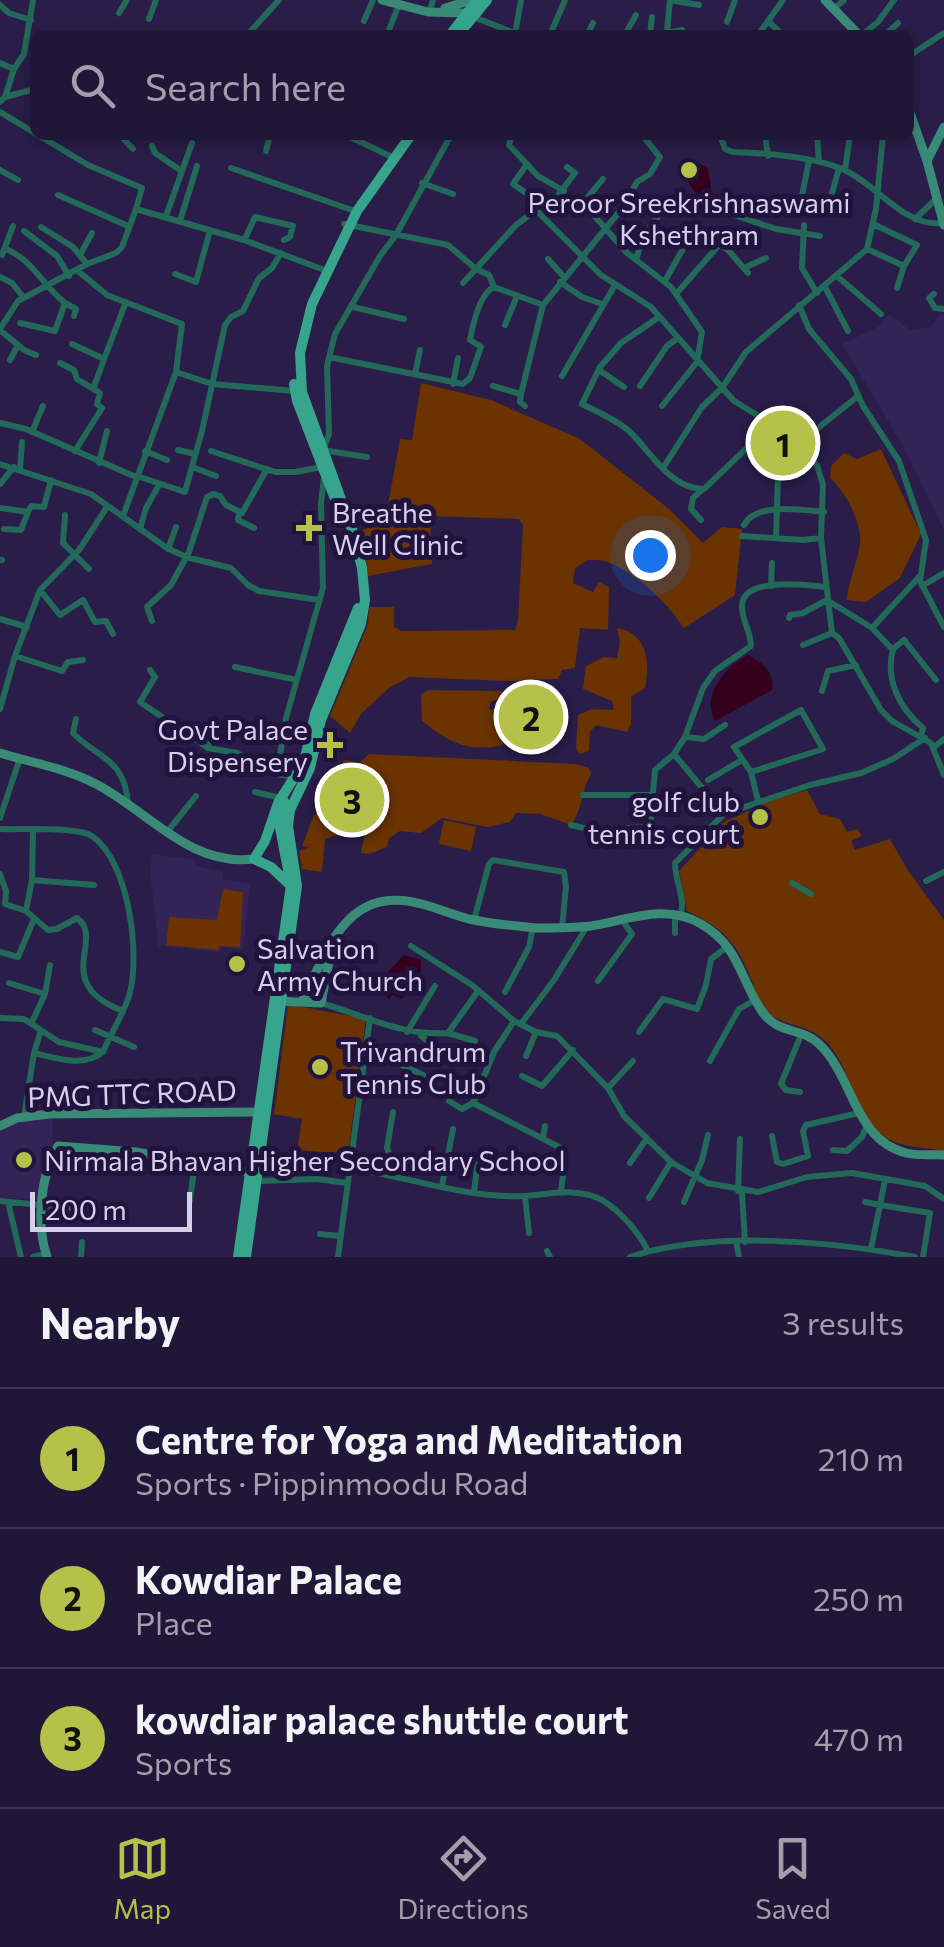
<!DOCTYPE html>
<html lang="en">
<head>
<meta charset="utf-8">
<style>
  body { margin:0; font-family:Commissioner,sans-serif; background:#281f3f; color:#f1f3f6 }
  .scale { position:absolute; left:30px; bottom:25px; width:162px; box-sizing:border-box; padding-left:10px; border:5px solid #d5d0ec; border-top:0; font-size:28px; line-height:35px; white-space:nowrap; color:#d5d0ec; -webkit-text-stroke:8px #21133e; paint-order:stroke }
  .you { position:absolute; left:650px; top:555px; width:35px; height:35px; margin:-25px; border:8px solid #fff; border-radius:50%; background:#1a73e8; box-shadow:0 0 0 15px #1a73e833 }
  .badge { display:grid; place-items:center; width:65px; height:65px; border-radius:50%; background:#b6c149; color:#111; font-size:32px; font-weight:700 }
  .pin { position:absolute; translate:-50% -50%; border:5px solid #fff; box-shadow:0 2px 10px #0006 }
  .list { margin:0; padding:0; list-style:none }
  h2 { display:flex; justify-content:space-between; align-items:center; height:130px; margin:0; padding:0 40px; font-size:42px }
  h2 small { font-size:32px; font-weight:400; color:#a29fad }
  .list li { display:grid; grid-template-columns:65px 1fr auto; gap:30px; align-items:center; box-sizing:border-box; height:140px; padding:0 40px; border-top:2px solid #3d3552 }
  .list b { display:block; font-size:38px; white-space:nowrap }
  .list p { margin:0; font-size:32px; white-space:nowrap; color:#a29fad }
  .list em { font-size:32px; font-style:normal; color:#a29fad }
  .icon { flex:none; width:55px; height:55px; fill:none; stroke:currentColor; stroke-width:2; stroke-linecap:round; stroke-linejoin:round }
  .map { position:relative; flex:none; width:944px; height:1257px; overflow:hidden }
  .search { position:absolute; background:#201637; box-shadow:0 5px 15px #0003; left:30px; right:30px; top:30px; height:110px; display:flex; align-items:center; gap:25px; box-sizing:border-box; padding:0 35px; border-radius:15px; color:#a29fad; font-size:38px }
  .sheet { height:550px; background:#201637 }
  nav { display:flex; justify-content:space-around; align-items:center; box-sizing:border-box; height:140px; border-top:2px solid #3d3552; background:#201637; font-size:28px; color:#a29fad }
  nav a { display:grid; justify-items:center; gap:5px }
  nav .on { color:#b6c149 }
  .map>svg:first-child { display:block }
  .built { fill:#332356 }
  .green { fill:#6a3300 }
  .water { fill:#34001b }
  .lines { fill:none; stroke-linecap:round; stroke-linejoin:round }
  .street { stroke:#236959; stroke-width:6 }
  .secondary { stroke:#398a76; stroke-width:9 }
  .primary { stroke:#37a58c; stroke-width:10 }
  .poi-dot { fill:#b6c149; stroke:#21133e; stroke-width:4 }
  .labels { text-anchor:middle; dominant-baseline:central; stroke-width:10; stroke-linejoin:round; paint-order:stroke }
  .poi-label { font-size:28px; fill:#d5d0ec; stroke:#21133e; text-anchor:start }
  .street-label { font-size:28px; fill:#d5d0ec; stroke:#21133e }
</style>
</head>
<body>
<div class="map">
<svg width="944" height="1257" viewBox="0 0 944 1257">
  <rect width="100%" height="100%" fill="#2a1d49"/>
  <path class="built" d="M 889,314 L 910,330 L 931,327 L 939,315 L 944,314 L 944,530 L 902,444 L 842,344 L 878,327 Z
    M 152,854 L 195,860 L 196,866 L 223,872 L 223,879 L 250,884 L 243,950 L 222,947 L 220,952 L 158,946 L 150,870 Z
    M 53,1118 L 52,1145 L 40,1200 L 0,1198 L 0,1130 L 21,1122 Z"/>
  <path class="green" d="M 421,383 L 491,400 L 580,439 L 669,509 L 703,543 L 722,527 L 742,529 L 735,595 L 684,628 C 669,604 621,555 589,560 C 584,561 580,566 575,568 L 573,583 L 593,592 L 599,582 L 609,587 L 608,630 L 580,628 L 575,668 L 562,670 L 558,679 L 506,681 L 409,677 L 389,688 L 361,714 L 350,733 L 330,716 L 368,624 L 369,607 L 394,607 L 394,627 L 402,631 L 515,630 L 518,621 L 523,525 L 519,519 L 430,516 L 432,564 L 368,576 L 362,530 L 385,522 L 400,439 L 412,440 Z
    M 881,449 L 921,534 L 900,578 L 866,602 L 847,600 C 848,579 862,553 860,535 C 857,514 845,492 830,478 L 831,466 L 844,453 L 857,459 Z
    M 617,628 C 648,633 650,663 645,688 L 631,697 L 631,724 L 627,732 L 596,725 L 590,732 L 589,751 L 579,754 L 576,747 L 578,715 L 592,709 L 614,710 L 612,701 L 583,689 L 586,666 L 604,657 L 617,658 L 620,643 Z
    M 428,690 L 501,691 L 504,696 L 491,702 L 489,709 L 505,714 L 503,745 C 469,753 448,742 422,721 L 421,694 Z
    M 369,754 L 576,764 L 589,768 L 591,774 C 581,792 583,808 571,825 L 540,814 L 516,813 L 510,822 L 487,827 L 442,818 L 421,833 L 400,831 L 389,838 L 387,847 L 369,854 L 361,853 C 364,830 371,826 389,814 L 355,817 L 351,831 L 325,839 L 322,872 L 302,869 L 299,851 L 310,847 L 302,846 L 314,815 L 324,805 L 318,802 L 324,782 L 345,760 L 359,763 Z
    M 807,790 L 820,814 L 840,819 L 847,832 L 857,829 L 862,836 L 851,841 L 855,850 L 890,839 L 907,869 L 944,920 L 944,1151 C 925,1147 902,1148 885,1137 C 850,1113 852,1059 818,1035 C 801,1023 778,1026 764,1008 C 758,1001 755,990 752,981 C 736,941 725,930 687,911 L 679,871 L 724,822 L 767,802 Z
    M 444,820 L 476,827 L 471,851 L 439,844 Z
    M 223,889 L 243,892 L 240,947 L 220,946 L 218,950 L 166,945 L 169,917 L 217,920 Z
    M 288,1004 L 366,1019 L 348,1154 L 297,1150 L 302,1119 L 274,1114 Z"/>
  <path class="water" d="M 683,163 L 699,163 L 708,169 L 711,188 L 705,195 L 696,194 L 679,168 Z
    M 748,655 C 763,663 775,672 772,690 L 715,721 C 701,695 725,667 748,655 Z
    M 404,955 L 421,960 L 421,972 L 402,999 L 392,995 L 389,1000 L 383,990 L 382,978 Z"/>
  <g class="lines">
    <path class="street" d="M 0,5 L 9,13 L 31,20
      M 835,8 L 844,0
      M 430,10 L 433,0
      M 119,13 L 127,0
      M 471,16 L 520,35
      M 149,19 L 156,0
      M 364,21 L 373,0
      M 727,22 L 735,0
      M 770,23 L 783,35
      M 667,32 L 670,0 L 699,5
      M 515,34 L 521,0
      M 247,35 L 279,0
      M 387,35 L 398,7
      M 550,35 L 565,0
      M 587,35 L 593,23
      M 628,35 L 627,31 L 636,15
      M 650,35 L 652,17
      M 657,35 L 682,30
      M 721,35 L 721,33
      M 758,35 L 783,0
      M 862,35 L 878,22 L 894,0
      M 885,35 L 898,23
      M 909,56 L 944,33
      M 0,63 L 14,69
      M 5,97 L 14,69 L 24,54 L 33,0
      M 0,102 L 5,97 L 35,89
      M 0,112 L 88,165 L 142,188 L 136,209
      M 120,135 L 133,149
      M 346,135 L 390,156
      M 512,135 L 509,145 L 538,176 L 564,191
      M 720,135 L 725,149 L 733,152 C 766,153 811,156 842,169 C 876,183 904,228 943,223
      M 765,135 L 768,156
      M 817,135 L 819,162
      M 835,136 L 883,136
      M 152,146 L 155,153 L 180,170
      M 266,151 L 270,135
      M 527,164 L 513,184 L 548,208
      M 231,168 L 352,210
      M 0,170 L 18,180
      M 845,170 L 850,135
      M 603,179 L 583,203 L 627,253 L 671,287 L 702,332 L 697,362 L 662,406
      M 422,183 L 453,194
      M 58,195 L 128,226
      M 799,210 L 809,161
      M 827,211 L 839,168
      M 734,215 L 776,229 L 820,236
      M 166,216 L 192,143
      M 542,216 L 575,173 L 567,167
      M 915,219 L 937,198
      M 180,221 L 197,166
      M 344,224 L 448,245 L 476,269 L 489,275 L 494,287 L 543,305
      M 873,224 L 917,245 L 904,266
      M 804,225 L 802,268 L 817,293
      M 41,227 L 73,247 L 87,264
      M 24,231 L 57,256 L 69,276
      M 245,239 L 255,217 L 293,226 L 290,237 L 284,240
      M 6,249 C 33,260 43,286 65,303 L 55,331 L 20,323
      M 867,249 L 904,266 L 897,288
      M 2,255 L 13,226
      M 80,255 L 92,233
      M 548,259 L 564,277
      M 636,259 L 645,233 L 663,210
      M 744,268 L 766,258
      M 78,271 L 107,295 L 182,324 L 176,372 L 212,384 L 295,391
      M 175,274 L 196,282 L 210,230
      M 0,277 L 12,283 L 24,298
      M 838,277 L 881,314
      M 665,281 L 684,247
      M 560,282 L 582,297 L 602,304
      M 463,283 L 516,225 L 536,210 L 601,275 L 651,307 L 734,401 L 772,424 L 817,465 L 823,485 L 821,538 L 832,633 L 839,638 L 881,710 L 892,721 L 931,743 L 944,775
      M 825,287 L 848,331
      M 676,294 L 719,245 L 728,250 L 748,273
      M 934,294 L 929,298 L 935,308 L 944,309
      M 65,303 L 76,309 L 74,316
      M 799,305 L 809,329 L 851,379 L 863,406 L 899,461 L 926,540 L 920,581 L 944,627
      M 353,307 L 404,319
      M 659,317 L 621,343 L 600,367 L 582,404 C 597,412 618,420 630,432 C 652,453 670,489 704,489 L 772,424
      M 505,325 L 517,296
      M 0,329 L 18,301 L 87,264 L 116,253 L 122,247 L 136,209 L 244,240 L 327,271
      M 0,330 L 24,350 L 36,355
      M 72,344 L 104,359 L 94,387
      M 329,357 L 463,384 L 470,378 L 481,347 L 470,340 C 473,324 480,293 494,287
      M 104,359 L 126,302
      M 10,360 L 18,345
      M 60,363 L 74,370 L 77,379 L 100,393 L 97,404 L 102,408 L 75,451
      M 599,370 L 624,387
      M 415,374 L 420,350
      M 562,376 L 615,285
      M 453,384 L 458,358
      M 493,386 L 521,394
      M 640,386 L 667,346 L 678,338
      M 525,406 L 520,402 L 521,394 L 543,305 L 623,207 L 637,182 L 650,174 L 660,157 L 642,135
      M 0,423 L 26,429 L 136,477
      M 32,432 L 43,406
      M 797,445 L 858,396
      M 324,448 L 329,434 L 327,366 L 335,334 L 380,256 L 396,235 L 451,135
      M 178,450 L 195,454
      M 322,450 L 367,457
      M 145,451 L 167,460
      M 211,451 L 275,472 L 295,472 L 322,467
      M 769,462 L 783,470
      M 99,463 L 107,431
      M 0,464 L 91,494 L 167,548 L 186,557 L 231,568 L 248,585 L 259,591 L 319,600
      M 192,467 L 216,476
      M 663,468 L 702,407 L 722,388 L 746,352 L 867,249 L 876,209 L 883,135
      M 20,470 L 22,442
      M 137,476 L 185,492 L 202,431 L 225,325 L 231,317 L 243,311 L 259,278 L 272,268 L 281,253
      M 0,484 L 14,467
      M 0,508 L 28,512 L 21,530 L 4,529
      M 28,512 L 31,506 L 44,507 L 51,480
      M 239,513 L 238,520 L 254,528
      M 65,515 L 63,543 L 89,569
      M 123,516 L 176,372
      M 701,520 L 691,509 L 693,498 L 702,490
      M 744,525 C 756,502 801,510 824,512
      M 140,529 L 146,508 L 159,485
      M 742,536 L 803,540 L 821,538
      M 776,538 L 778,476 L 803,450
      M 168,549 L 176,527
      M 0,560 L 2,560
      M 771,586 L 772,563
      M 922,586 L 944,573
      M 40,590 L 60,615 L 83,600 L 95,622 L 106,621 L 113,634
      M 789,618 L 790,615 L 803,613 L 827,600 L 872,628 L 890,647 L 893,649 L 904,640 L 936,680
      M 0,619 L 27,627
      M 152,621 L 147,607 L 171,585 L 189,552 L 207,497 L 213,494 L 220,496 L 226,505 L 242,513 L 267,469
      M 872,628 L 919,577
      M 803,645 L 832,633
      M 893,649 C 885,679 899,708 923,728 L 921,736
      M 15,656 L 62,671 L 68,662 L 83,660
      M 235,667 L 297,680
      M 150,670 L 155,677 L 140,702 L 208,748 L 237,753 L 277,774 L 294,777
      M 822,691 L 828,671 L 856,665
      M 0,709 L 15,656 L 40,590 L 79,550 L 107,507
      M 76,719 L 73,733 C 98,759 125,758 128,804
      M 685,737 L 704,739 L 725,725
      M 208,748 L 211,732
      M 933,748 L 944,739
      M 674,754 L 724,814
      M 751,772 L 823,749 L 801,710 L 734,747 L 751,772 L 758,801
      M 277,774 L 286,718 L 323,588 L 321,503 L 324,477
      M 708,780 L 742,760
      M 255,792 L 281,798
      M 583,795 L 652,795
      M 0,818 L 20,758
      M 571,825 L 592,830 L 650,827 L 655,770 L 674,754 L 685,737 L 703,688 L 715,671 L 751,646 C 751,632 742,621 742,607 C 741,576 806,585 826,587
      M 0,829 C 21,830 77,826 92,836 C 129,861 141,956 129,996 C 123,1015 111,1033 103,1052 L 59,1042 L 24,1019 L 0,1018
      M 167,832 L 196,796
      M 0,874 L 6,891 L 5,904 L 26,911 L 32,880 L 33,831
      M 32,880 L 94,885
      M 926,881 L 944,872
      M 792,883 L 811,894
      M 26,911 L 48,930 L 57,929 L 77,918 C 106,939 50,983 123,1011
      M 681,913 C 685,897 675,881 675,863 L 724,814 L 810,785 L 861,773 L 893,759 L 925,738
      M 474,920 L 489,864 L 493,860 L 564,872 L 566,887 L 562,928
      M 675,933 L 675,914
      M 411,946 L 472,985 L 514,1021 L 536,1032 L 557,1036 L 608,1088 L 624,1116 L 671,1162 L 707,1183 L 758,1192 L 807,1177 L 852,1173 L 925,1186 L 944,1199
      M 0,952 L 18,957 L 34,919
      M 598,981 L 632,934 L 622,920
      M 9,983 L 45,994
      M 505,992 L 529,947 L 533,927
      M 321,1003 C 366,1016 401,1036 448,1033 L 478,991
      M 32,1022 L 45,994 L 50,965
      M 521,1024 L 554,980 L 586,928
      M 95,1030 L 134,1047
      M 407,1032 L 435,986
      M 639,1032 L 663,999 L 697,1009 L 706,985 L 711,959 L 727,947
      M 448,1033 L 475,1041
      M 421,1036 L 450,1059
      M 367,1049 L 423,1075
      M 34,1053 C 56,1058 84,1068 103,1052
      M 526,1056 L 536,1032
      M 710,1061 L 739,1009 L 755,1000
      M 522,1076 L 542,1086 L 573,1050
      M 608,1088 L 633,1061
      M 800,1092 L 786,1090 L 781,1084 L 801,1035
      M 449,1101 L 462,1109 L 473,1103 L 559,1147 L 565,1159 L 561,1191
      M 473,1103 L 494,1052 L 514,1021
      M 24,1117 L 34,1053 L 41,1030
      M 772,1136 L 777,1162 L 783,1164 L 808,1156 L 803,1131 L 806,1125 L 859,1113
      M 543,1138 L 545,1126
      M 833,1150 L 847,1151 L 862,1137 L 867,1125
      M 630,1163 L 647,1138
      M 349,1168 C 407,1176 466,1199 525,1196 C 550,1194 578,1187 602,1200 C 621,1212 638,1231 648,1251
      M 387,1175 L 390,1156 L 387,1148 L 393,1112
      M 885,1180 L 880,1205 L 930,1213 L 923,1257
      M 257,1181 L 317,1179 L 347,1183
      M 442,1186 L 453,1129
      M 738,1191 L 740,1139
      M 474,1192 L 478,1160 L 500,1165
      M 742,1192 L 745,1242
      M 525,1196 L 529,1233
      M 649,1198 L 671,1162
      M 0,1201 L 82,1209
      M 190,1201 L 195,1162
      M 8,1202 L 21,1257
      M 684,1202 L 702,1160 L 708,1135
      M 865,1202 L 880,1205 L 871,1249
      M 320,1234 L 340,1236
      M 736,1241 L 739,1257
      M 547,1251 L 550,1257
      M 33,1257 L 45,1254
      M 81,1257 L 82,1242
      M 338,1257 L 370,1018
      M 630,1257 C 712,1230 830,1241 915,1257"/>
    <path class="secondary" d="M 382,0 L 428,12 L 465,13
      M 825,0 L 859,35
      M 445,8 L 472,0
      M 909,110 L 927,161
      M 944,127 L 927,161 L 944,225
      M 0,753 C 33,763 65,768 96,784 C 148,811 190,867 254,859
      M 303,1000 C 320,966 335,918 373,904 C 405,892 439,911 469,919 C 491,924 515,926 537,928 C 555,928 573,928 591,926 C 628,920 666,903 701,924 C 739,946 739,976 761,1010 C 777,1035 801,1027 818,1043 C 854,1076 853,1139 906,1153 C 918,1156 932,1154 944,1155
      M 275,1001 L 321,1003 L 331,951
      M 0,1126 L 17,1118 L 49,1114 L 263,1112
      M 47,1257 C 36,1224 40,1176 58,1146 L 136,1152 L 249,1172"/>
    <path class="primary" d="M 450,35 L 477,0
      M 458,35 L 487,0
      M 294,384 L 297,401 L 335,499
      M 254,859 L 265,841 L 278,803 L 304,762 L 315,714 L 358,608
      M 254,859 L 271,867 L 290,885
      M 238,1257 L 291,885 L 280,828 L 284,801
      M 246,1257 L 297,886 L 288,826 L 290,810 L 310,768 L 321,720 L 361,624 L 365,600 L 362,568 L 353,532 L 302,392 L 300,353 L 312,304 L 357,211 L 411,135"/>
  </g>
  <g class="poi-dot">
    <circle cx="689" cy="170" r="10"/>
    <path d="M304 513h10v10h10v10h-10v10h-10v-10h-10v-10h10z"/>
    <path d="M325 730h10v10h10v10h-10v10h-10v-10h-10v-10h10z"/>
    <circle cx="760" cy="817" r="10"/>
    <circle cx="237" cy="964" r="10"/>
    <circle cx="320" cy="1067" r="10"/>
    <circle cx="24" cy="1160" r="10"/>
  </g>
  <g class="labels">
    <g class="poi-label">
      <text x="689" y="202" text-anchor="middle">Peroor Sreekrishnaswami<tspan x="689" dy="32">Kshethram</tspan></text>
      <text x="332" y="512">Breathe<tspan x="332" dy="32">Well Clinic</tspan></text>
      <text x="308" y="729" text-anchor="end">Govt Palace<tspan x="308" dy="32">Dispensery</tspan></text>
      <text x="740" y="801" text-anchor="end">golf club<tspan x="740" dy="32">tennis court</tspan></text>
      <text x="257" y="948">Salvation<tspan x="257" dy="32">Army Church</tspan></text>
      <text x="340" y="1051">Trivandrum<tspan x="340" dy="32">Tennis Club</tspan></text>
      <text x="44" y="1160">Nirmala Bhavan Higher Secondary School</text>
    </g>
    <g class="street-label">
      <text transform="translate(132 1093) rotate(-2)">PMG TTC ROAD</text>
    </g>
  </g>
</svg>
<div class="scale">200 m</div>
<div class="you"></div>
<div class="pin badge" style="left:783px;top:443px">1</div>
<div class="pin badge" style="left:531px;top:717px">2</div>
<div class="pin badge" style="left:352px;top:800px">3</div>
<div class="search"><svg class="icon" aria-label="search" viewBox="0 0 24 24"><circle cx="10" cy="10" r="6"/><path d="M15 15l6 6"/></svg>Search here</div>
</div>
<section class="sheet">
<h2>Nearby<small>3 results</small></h2>
<ul class="list">
<li><span class="badge">1</span><div><b>Centre for Yoga and Meditation</b><p>Sports · Pippinmoodu Road</p></div><em>210 m</em></li>
<li><span class="badge">2</span><div><b>Kowdiar Palace</b><p>Place</p></div><em>250 m</em></li>
<li><span class="badge">3</span><div><b>kowdiar palace shuttle court</b><p>Sports</p></div><em>470 m</em></li>
</ul>
</section>
<nav>
<a class="on"><svg class="icon" aria-label="map" viewBox="0 0 24 24"><path d="M3 6l6-2 6 2 6-2v14l-6 2-6-2-6 2zM9 4v14M15 6v14"/></svg>Map</a>
<a><svg class="icon" aria-label="directions" viewBox="0 0 24 24"><path d="M12 3l9 9-9 9-9-9zM9 14v-3h6M13 9l2 2-2 2"/></svg>Directions</a>
<a><svg class="icon" aria-label="saved" viewBox="0 0 24 24"><path d="M7 4h10v16l-5-4-5 4z"/></svg>Saved</a>
</nav>
</body>
</html>
